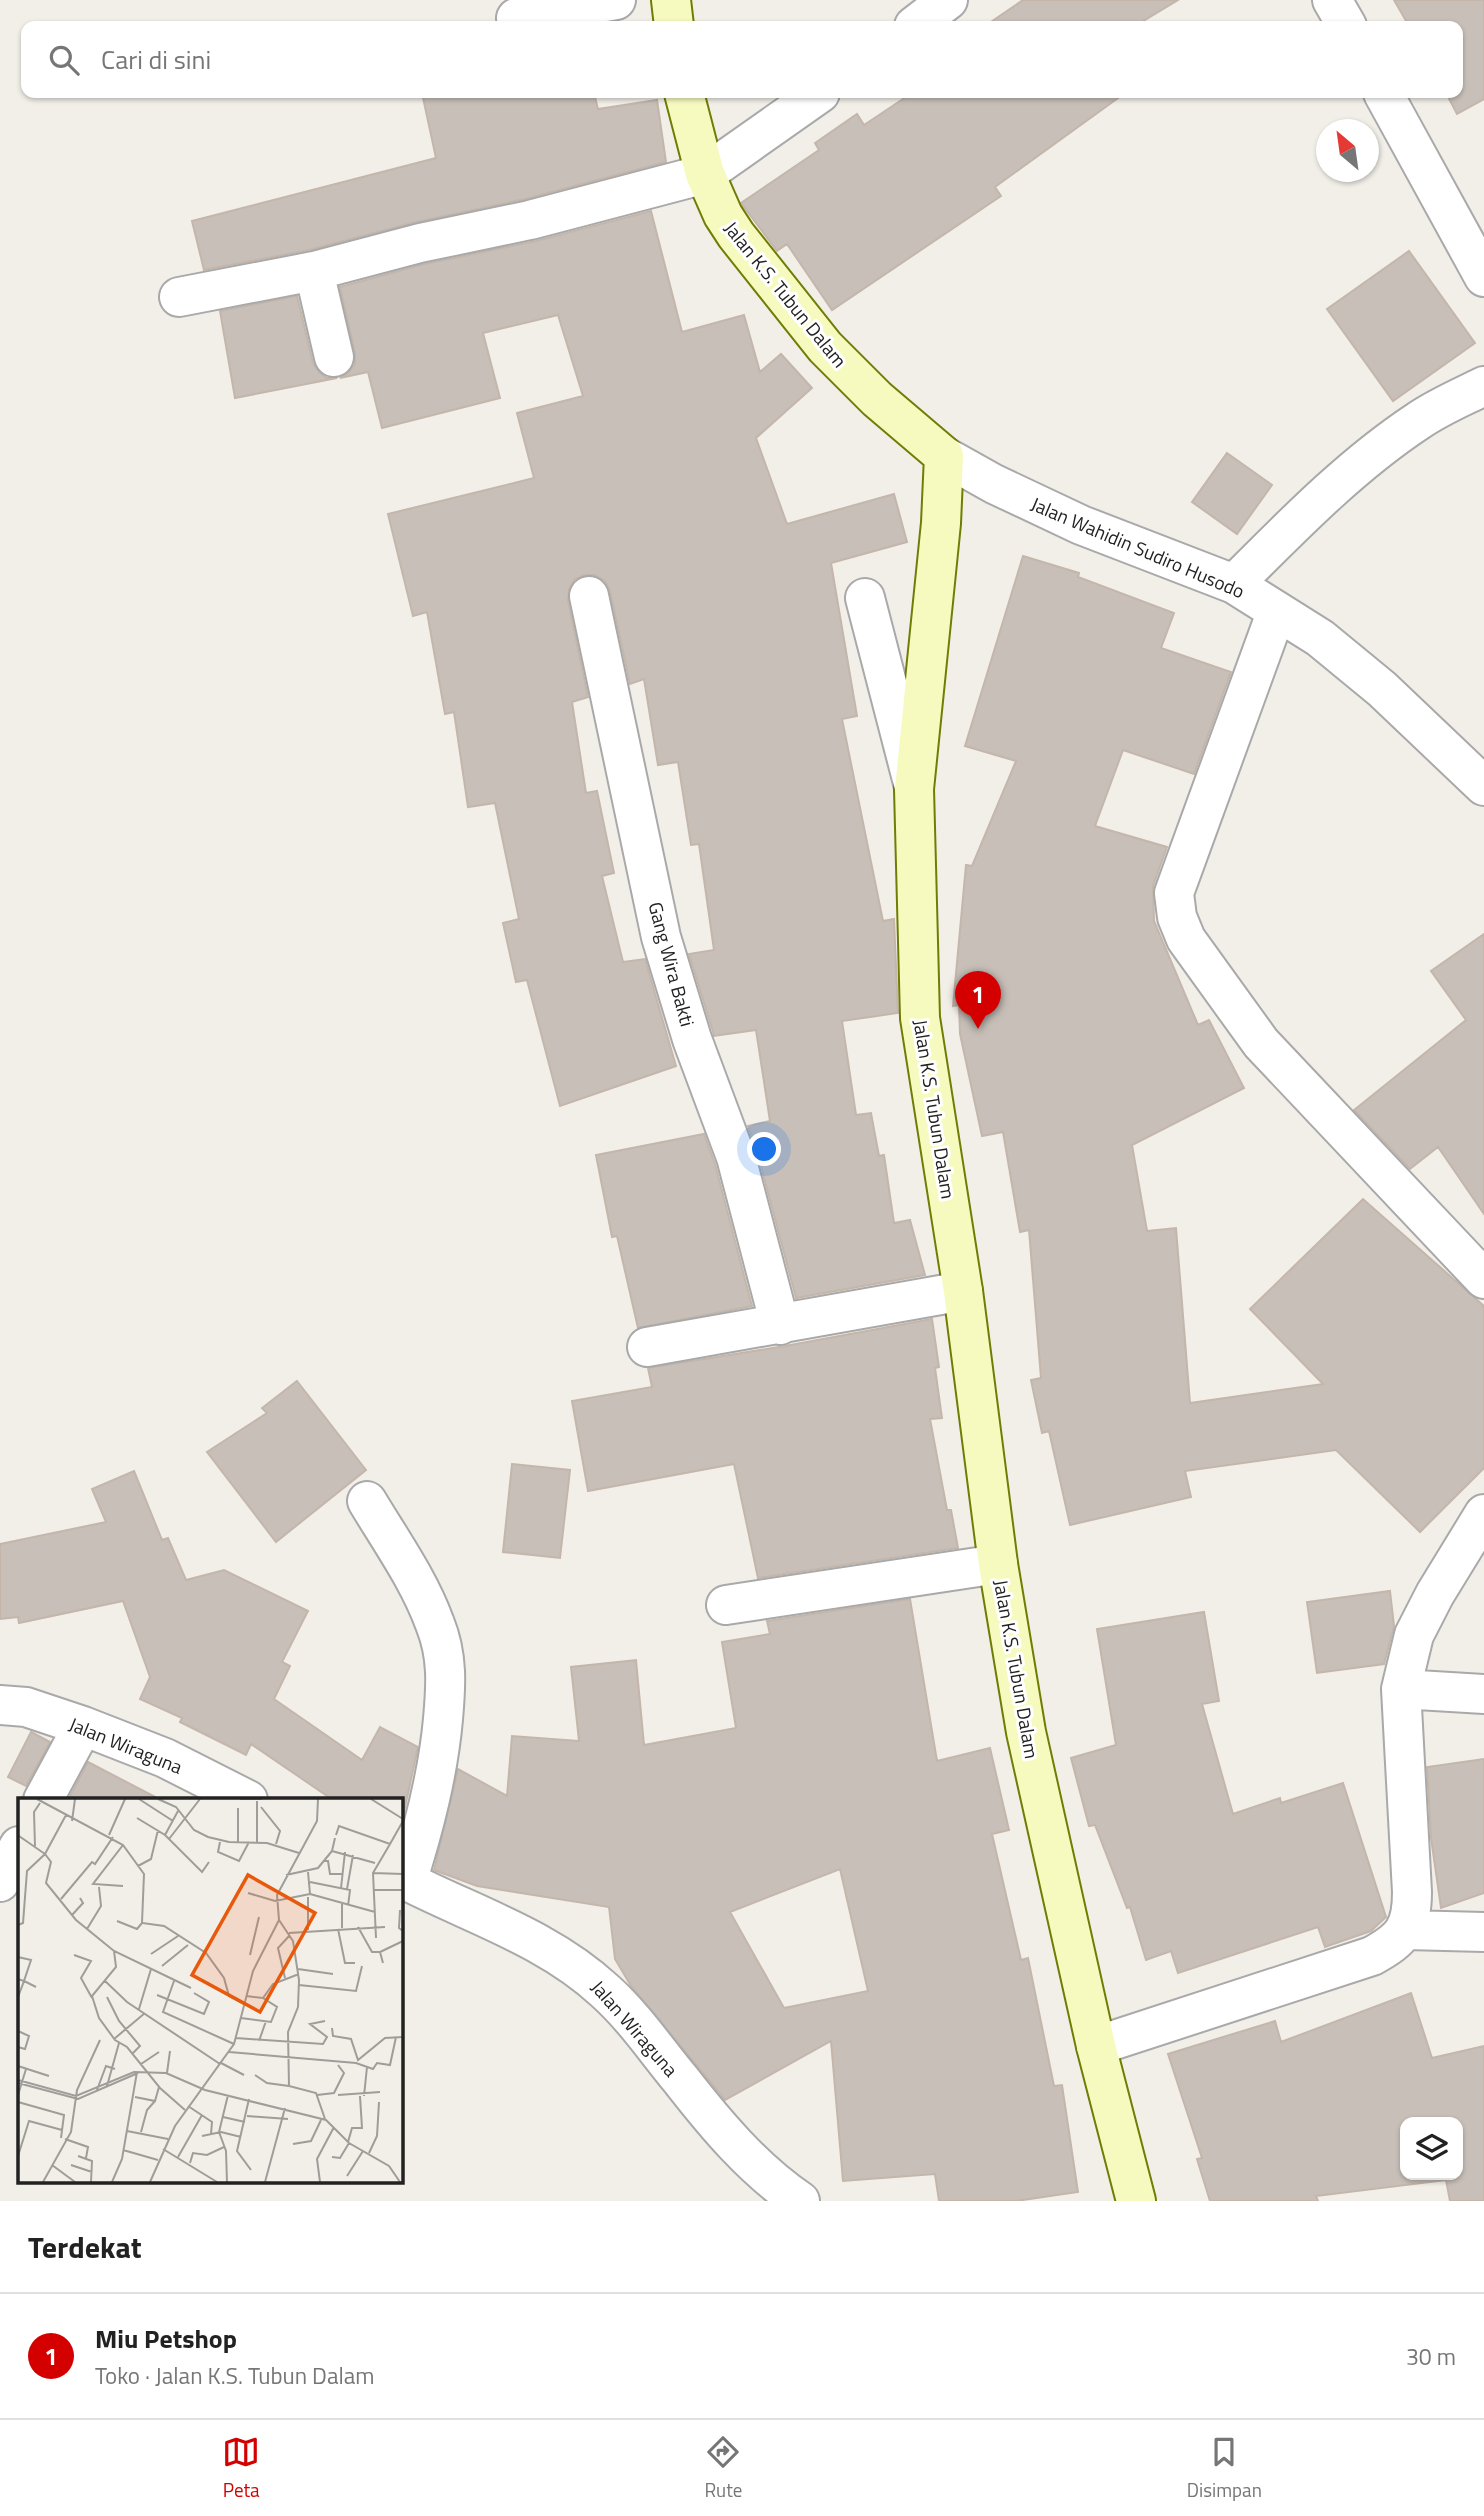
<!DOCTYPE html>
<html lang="id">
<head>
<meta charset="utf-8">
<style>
  body { margin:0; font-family:"Titillium Web",sans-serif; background:#f2f2f2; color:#222 }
  .controls { position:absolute; right:21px; bottom:21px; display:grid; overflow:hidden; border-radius:14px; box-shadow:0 2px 5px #0004 }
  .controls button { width:63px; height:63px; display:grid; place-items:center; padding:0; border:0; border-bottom:2px solid #e0e0e0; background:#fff; color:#222; font:35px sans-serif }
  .compass { position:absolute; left:1316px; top:119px; width:63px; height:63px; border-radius:50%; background:#fff; box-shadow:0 2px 5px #0004; rotate:331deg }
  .you { position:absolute; left:765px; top:1150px; width:24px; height:24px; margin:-18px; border:5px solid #fff; border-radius:50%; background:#1a73e8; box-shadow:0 0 0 10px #1a73e833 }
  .badge { display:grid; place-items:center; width:46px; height:46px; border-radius:50%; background:#d40000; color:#fff; font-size:23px; font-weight:700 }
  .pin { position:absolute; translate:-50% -58px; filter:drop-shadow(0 2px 4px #0008) }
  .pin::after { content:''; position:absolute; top:37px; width:24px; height:21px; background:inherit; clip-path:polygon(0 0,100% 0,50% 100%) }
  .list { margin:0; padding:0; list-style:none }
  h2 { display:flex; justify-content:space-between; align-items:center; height:91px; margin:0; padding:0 28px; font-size:30px }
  h2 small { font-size:23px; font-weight:400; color:#767676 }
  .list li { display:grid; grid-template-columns:46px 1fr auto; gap:21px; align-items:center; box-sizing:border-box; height:126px; padding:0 28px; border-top:2px solid #e0e0e0 }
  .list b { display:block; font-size:26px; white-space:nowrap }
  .list p { margin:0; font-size:23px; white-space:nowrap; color:#767676 }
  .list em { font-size:23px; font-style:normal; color:#767676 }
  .icon { flex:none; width:38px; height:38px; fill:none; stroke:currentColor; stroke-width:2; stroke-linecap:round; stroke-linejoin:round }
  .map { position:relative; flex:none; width:1484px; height:2201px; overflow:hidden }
  .search { position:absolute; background:#fff; box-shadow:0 2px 5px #0004; left:21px; right:21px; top:21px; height:77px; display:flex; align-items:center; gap:18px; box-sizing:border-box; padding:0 24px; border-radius:14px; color:#767676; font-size:26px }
  .sheet { height:217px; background:#fff }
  nav { display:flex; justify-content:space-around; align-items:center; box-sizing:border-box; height:98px; border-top:2px solid #e0e0e0; background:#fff; font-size:19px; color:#767676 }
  nav a { display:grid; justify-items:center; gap:4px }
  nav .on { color:#d40000 }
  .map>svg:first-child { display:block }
  .building { fill:#c7bfb8; stroke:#c4b6ab; stroke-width:2; fill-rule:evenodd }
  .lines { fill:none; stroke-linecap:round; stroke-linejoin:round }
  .street-casing { stroke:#a9a9a9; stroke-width:42 }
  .secondary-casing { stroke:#707d05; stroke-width:42 }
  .street { stroke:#fff; stroke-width:38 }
  .secondary { stroke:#f7fabf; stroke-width:38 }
  .labels { text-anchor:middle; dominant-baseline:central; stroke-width:6; stroke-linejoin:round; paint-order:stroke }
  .street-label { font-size:19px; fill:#222; stroke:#fff }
  .inset-road { fill:none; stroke:#9f9d99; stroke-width:2 }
  .view { fill:#e8590c; fill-opacity:0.15; stroke:#e8590c; stroke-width:3.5 }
  .inset-edge { fill:none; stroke:#222; stroke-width:3.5 }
</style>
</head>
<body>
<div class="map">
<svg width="1484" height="2201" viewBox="0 0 1484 2201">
  <rect width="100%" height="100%" fill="#f2efe9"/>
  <path class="building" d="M 1023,0 L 1178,0 L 1135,26 L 985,26 Z
    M 1394,0 L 1484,0 L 1484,99 L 1457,114 L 1446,93 L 1458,93 L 1458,26 L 1409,26 Z
    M 422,93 L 594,93 L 598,109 L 657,100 L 666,162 L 525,199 L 416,222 L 309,250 L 204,270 L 192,221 L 436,158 Z
    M 912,93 L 1125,93 L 995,187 L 1001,196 L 832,310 L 787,244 L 777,251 L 741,203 L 819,150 L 815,143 L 857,114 L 864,125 Z
    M 651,211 L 682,332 L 744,315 L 760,372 L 781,354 L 812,388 L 756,438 L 787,524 L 894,494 L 907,542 L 831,563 L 857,716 L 842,719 L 883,921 L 894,919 L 898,1013 L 842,1021 L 856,1115 L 871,1113 L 879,1156 L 884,1155 L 894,1223 L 910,1220 L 925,1275 L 796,1298 L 757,1151 L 748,1126 L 770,1121 L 756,1030 L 714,1036 L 713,1032 L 689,954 L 714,950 L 699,844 L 691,845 L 678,762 L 658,765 L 644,679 L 630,684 L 610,591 L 605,581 L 595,575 L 584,575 L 575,579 L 569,589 L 568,600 L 588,697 L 572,702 L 586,793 L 597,791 L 614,873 L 602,876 L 623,962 L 645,959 L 676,1066 L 560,1106 L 527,980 L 516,982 L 503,923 L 519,919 L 495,803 L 468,807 L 454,712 L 445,714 L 427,612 L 413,616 L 388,514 L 534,478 L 517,413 L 583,396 L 558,315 L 483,333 L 500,398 L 382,428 L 368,372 L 340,378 L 349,372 L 355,364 L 355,353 L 340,287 L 425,264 L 536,241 Z
    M 1409,251 L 1475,343 L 1393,401 L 1327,309 Z
    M 297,296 L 313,363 L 319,372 L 327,378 L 337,378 L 235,398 L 220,311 Z
    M 1227,453 L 1272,485 L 1237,534 L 1192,502 Z
    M 1023,556 L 1079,573 L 1078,577 L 1174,613 L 1161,648 L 1231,672 L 1194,774 L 1123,750 L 1095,826 L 1167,847 L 1153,886 L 1154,921 L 1198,1025 L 1209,1020 L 1244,1088 L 1132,1145 L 1147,1231 L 1176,1228 L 1190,1403 L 1323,1384 L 1250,1309 L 1363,1199 L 1484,1306 L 1484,1468 L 1420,1532 L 1336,1450 L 1185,1471 L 1191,1497 L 1070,1525 L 1049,1431 L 1042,1433 L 1031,1380 L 1041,1378 L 1029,1230 L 1020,1232 L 1003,1132 L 982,1136 L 960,1034 L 959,1005 L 953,1006 L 966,865 L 972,866 L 1016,761 L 965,746 Z
    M 1484,934 L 1484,1214 L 1438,1147 L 1410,1169 L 1354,1110 L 1466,1020 L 1431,971 Z
    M 704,1134 L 715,1164 L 752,1306 L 638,1328 L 617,1236 L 612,1237 L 596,1155 Z
    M 932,1319 L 939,1367 L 935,1368 L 942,1418 L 930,1419 L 947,1510 L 951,1510 L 958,1548 L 758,1578 L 734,1464 L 588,1491 L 572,1401 L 652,1387 L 648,1368 L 785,1346 Z
    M 297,1381 L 366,1470 L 276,1542 L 207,1452 L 267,1413 L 262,1408 Z
    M 512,1464 L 570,1470 L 560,1558 L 503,1552 Z
    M 134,1471 L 162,1540 L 168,1538 L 186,1580 L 224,1570 L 308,1611 L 282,1662 L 290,1666 L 274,1699 L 362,1760 L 380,1727 L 418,1747 L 401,1826 L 401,1800 L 333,1800 L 251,1744 L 246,1755 L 180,1722 L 182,1718 L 140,1699 L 150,1677 L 123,1601 L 19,1623 L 18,1617 L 0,1619 L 0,1544 L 106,1522 L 92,1489 Z
    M 1390,1591 L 1394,1626 L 1384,1664 L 1317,1673 L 1307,1602 Z
    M 910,1599 L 937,1761 L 990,1748 L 1009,1830 L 992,1834 L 1021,1960 L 1028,1958 L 1054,2086 L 1062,2085 L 1078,2192 L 1016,2201 L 939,2201 L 935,2174 L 843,2181 L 831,2041 L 725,2100 L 631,1986 L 615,1959 L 609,1907 L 477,1886 L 434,1870 L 458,1769 L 507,1796 L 512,1736 L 579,1741 L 571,1667 L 636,1660 L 644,1745 L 736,1728 L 722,1642 L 770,1634 L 767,1621 ZM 840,1869 L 868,1991 L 784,2008 L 730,1912 Z
    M 1204,1612 L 1219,1701 L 1202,1704 L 1233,1814 L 1280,1798 L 1281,1803 L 1343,1783 L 1386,1917 L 1371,1931 L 1325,1947 L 1318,1927 L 1178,1973 L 1171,1951 L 1146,1960 L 1130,1907 L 1127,1908 L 1095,1825 L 1089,1826 L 1071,1758 L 1116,1745 L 1097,1629 Z
    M 31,1732 L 50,1742 L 26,1786 L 8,1777 Z
    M 1484,1759 L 1484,1893 L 1441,1908 L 1431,1838 L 1427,1767 Z
    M 88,1762 L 161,1800 L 68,1800 Z
    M 1411,1993 L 1432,2058 L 1484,2046 L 1484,2201 L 1450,2201 L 1446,2180 L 1316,2196 L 1318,2201 L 1210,2201 L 1197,2159 L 1202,2158 L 1168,2054 L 1275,2021 L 1281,2042 ZM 1405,2122 L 1458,2122 L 1458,2175 L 1405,2175 Z"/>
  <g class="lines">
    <g class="street-casing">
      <path id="street" d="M 1332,0 L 1347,26
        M 516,18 L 616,0
        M 914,26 L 948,0
        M 1383,93 L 1484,277
        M 314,271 L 334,357
        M 179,297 L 314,271 L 420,243 L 530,220 L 705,174 L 820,93
        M 944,456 L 994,484 L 1081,525 L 1234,584 L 1320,638 L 1382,689 L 1484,786
        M 1234,584 C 1291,527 1350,466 1418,421 C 1438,407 1462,397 1484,386
        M 589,596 L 661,937 L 692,1039 L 736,1157 L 780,1325
        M 865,598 L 914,787
        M 1276,613 L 1174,893 L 1177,917 L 1186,939 L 1261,1043 L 1484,1279
        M 647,1347 L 963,1291
        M 367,1501 C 391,1541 419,1580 435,1624 C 448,1656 446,1686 443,1719 C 438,1775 424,1828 407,1882
        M 726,1605 L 998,1564
        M 1401,1689 L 1484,1694
        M 0,1705 L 26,1707 L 83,1726 L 165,1758 L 248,1800
        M 43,1800 L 83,1726
        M 401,1878 C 470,1914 547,1937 605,1991 C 634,2017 656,2050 681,2080 C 716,2125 753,2169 800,2201
        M 0,1882 L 19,1846
        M 1406,1930 L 1484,1932
        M 1096,2046 L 1372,1956 C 1403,1939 1412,1928 1412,1892 L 1401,1689 L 1414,1635 L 1435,1594 L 1484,1514"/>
    </g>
    <g class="secondary-casing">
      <path id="secondary" d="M 671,0 L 674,26
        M 684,93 L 705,174 L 723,215 L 736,235 L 825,347 L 877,399 L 944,456 L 941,523 L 914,789 L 920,1018 L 963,1291 L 998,1564 L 1026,1732 L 1096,2046 L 1136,2201"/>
    </g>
    <use href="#street" class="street"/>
    <use href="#secondary" class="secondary"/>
  </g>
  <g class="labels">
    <g class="street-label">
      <text transform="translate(786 294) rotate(51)">Jalan K.S. Tubun Dalam</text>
      <text transform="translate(1138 547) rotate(23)">Jalan Wahidin Sudiro Husodo</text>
      <text transform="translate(672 964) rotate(75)">Gang Wira Bakti</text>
      <text transform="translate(935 1109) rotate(81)">Jalan K.S. Tubun Dalam</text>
      <text transform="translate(1017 1669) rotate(80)">Jalan K.S. Tubun Dalam</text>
      <text transform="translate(126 1745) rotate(22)">Jalan Wiraguna</text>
      <text transform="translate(635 2028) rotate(49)">Jalan Wiraguna</text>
    </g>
  </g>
  <g transform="translate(18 1798)">
    <rect width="385" height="385" fill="#f2efe9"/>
    <path class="inset-road" d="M 19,1 L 105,47 L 126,76 L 124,125 L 146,128 L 188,155 L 206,180 L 211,198 L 226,206M 121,1 L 155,23M 140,1 L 158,9 L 176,32 L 190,39 L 211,44 L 249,45 L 281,55M 222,1 L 244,1M 353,1 L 385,21M 243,9 L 262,33 L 258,46M 220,10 L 220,45M 48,17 L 27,56 L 33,64 L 28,85 L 58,122 L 96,153 L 173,190M 119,20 L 147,37 L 184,74 L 191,64M 54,23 L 57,1M 91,37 L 107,1M 147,37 L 160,13M 318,37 L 321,28 L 372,46 L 385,23M 151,41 L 182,1M 202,44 L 200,54 L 221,63 L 231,44M 239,44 L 239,3M 105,47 L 75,86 L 105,88M 17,48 L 16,14 L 22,5M 314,53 L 357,65M 306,63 L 310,63 L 312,76 L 324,76M 120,68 L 133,61 L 140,32M 290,74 L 292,96M 355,75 L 385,76M 268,77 L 300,70 L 314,53 L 317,40M 292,84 L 332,92 L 330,108M 323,90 L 327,54M 329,91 L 335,57M 355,92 L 385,92M 230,95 L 257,103 L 292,96M 292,96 L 357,114M 43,101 L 74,64 L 77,66 L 95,39M 382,112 L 381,130 L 385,133M 54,117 L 65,105 L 62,100M 261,122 L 275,143 L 281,182 L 280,209 L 270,234 L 271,288 L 298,295 L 307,321M 99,123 L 119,131 L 124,125M 0,127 L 5,125 L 9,73 L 27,56 L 1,38M 340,129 L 354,154 L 362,154 L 365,165M 324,130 L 324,106M 69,131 L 83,108 L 81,89M 320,131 L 327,165 L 337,165M 290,132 L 290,99M 271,135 L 367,129M 358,140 L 355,75 L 372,46M 96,153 L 98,169 L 74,198 L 81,220 L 97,242 L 109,249 L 142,290 L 167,312M 362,154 L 385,143M 133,156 L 160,138M 56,157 L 73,163 L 63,180 L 74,200M 232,157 L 241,119M 0,159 L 13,162 L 6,183 L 18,189M 144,168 L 170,147M 280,171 L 315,176M 267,180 L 260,150 L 272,137M 0,181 L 6,183 L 0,199M 86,182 L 109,204 L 202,266M 156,183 L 145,214 L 216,246M 281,187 L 338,193 L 344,168M 139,197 L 186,216 L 191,204 L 176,195M 228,198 L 245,200 L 255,186 L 281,176M 89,199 L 101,223 L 122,248 L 115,255M 121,211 L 133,171M 223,220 L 253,224 L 259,209 L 245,200M 314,230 L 315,238 L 333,241 L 340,262 L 367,240 L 385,239M 0,233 L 11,238 L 7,251 L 0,249M 218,240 L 305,246 L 309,239 L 292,226 L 307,223M 96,241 L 127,215M 241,243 L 248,223M 211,254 L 338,265 L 355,271 L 359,265 L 372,267 L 378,239M 203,265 L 226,277M 123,266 L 141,254M 0,268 L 31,278M 149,275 L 152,253M 237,277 L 249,285 L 271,288M 0,282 L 58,298 L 116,274 L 148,275 L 187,292 L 308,322 L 331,345 L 371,368 L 382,384M 0,285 L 60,301 L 120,275M 89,288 L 101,245M 79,292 L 88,268 L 97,271M 0,297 L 8,271M 299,297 L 316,295 L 326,275 L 320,267M 320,297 L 362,294M 346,298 L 349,269M 117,299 L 137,303 L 141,289M 231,301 L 219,353 L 233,372M 0,304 L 46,317 L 43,340M 170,308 L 194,324 L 193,336M 229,318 L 270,321M 205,319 L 227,324M 109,333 L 150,341M 123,334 L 129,312 L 137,303M 201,334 L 208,353 L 209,384M 201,334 L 210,297M 184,338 L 203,334 L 223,339M 47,341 L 70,349 L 68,360M 330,344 L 334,330 L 344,330 L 342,298M 275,346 L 293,343 L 303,322M 145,351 L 199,384M 105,352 L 140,362M 351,355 L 359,338 L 361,304M 0,358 L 11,323 L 44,332M 60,358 L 74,363 L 73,384M 160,359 L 184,317M 314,359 L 322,360 L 331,345M 172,365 L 175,355 L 189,357 L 206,349M 34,367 L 57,384M 53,367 L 74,374M 329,378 L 345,353M 25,384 L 53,334 L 59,292 L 82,242M 94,384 L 104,361 L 119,274M 132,384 L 157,328 L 216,246 L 235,173 L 261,122 L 259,97 L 299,23 L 300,1M 247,384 L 267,310M 302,384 L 299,361 L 316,329"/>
    <path class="view" d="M 230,77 L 297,115 L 242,214 L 174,177 Z"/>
    <rect width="385" height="385" class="inset-edge"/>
  </g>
</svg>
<div class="controls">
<button><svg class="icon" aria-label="layers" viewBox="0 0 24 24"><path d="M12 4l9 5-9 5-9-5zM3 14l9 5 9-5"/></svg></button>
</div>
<svg class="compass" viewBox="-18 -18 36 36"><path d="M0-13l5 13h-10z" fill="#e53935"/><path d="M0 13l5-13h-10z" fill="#767676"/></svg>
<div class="you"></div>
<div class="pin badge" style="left:978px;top:1029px">1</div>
<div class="search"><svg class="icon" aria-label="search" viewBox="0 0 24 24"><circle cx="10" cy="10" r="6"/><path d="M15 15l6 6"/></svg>Cari di sini</div>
</div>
<section class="sheet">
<h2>Terdekat<small></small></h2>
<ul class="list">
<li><span class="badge">1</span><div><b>Miu Petshop</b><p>Toko · Jalan K.S. Tubun Dalam</p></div><em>30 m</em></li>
</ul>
</section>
<nav>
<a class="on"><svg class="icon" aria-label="map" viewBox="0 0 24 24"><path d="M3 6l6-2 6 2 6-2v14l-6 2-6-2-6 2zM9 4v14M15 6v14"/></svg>Peta</a>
<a><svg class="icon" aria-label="directions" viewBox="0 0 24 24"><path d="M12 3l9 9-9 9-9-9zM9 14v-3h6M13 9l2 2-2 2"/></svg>Rute</a>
<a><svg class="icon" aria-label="saved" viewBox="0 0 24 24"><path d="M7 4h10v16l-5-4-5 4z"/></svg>Disimpan</a>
</nav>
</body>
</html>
